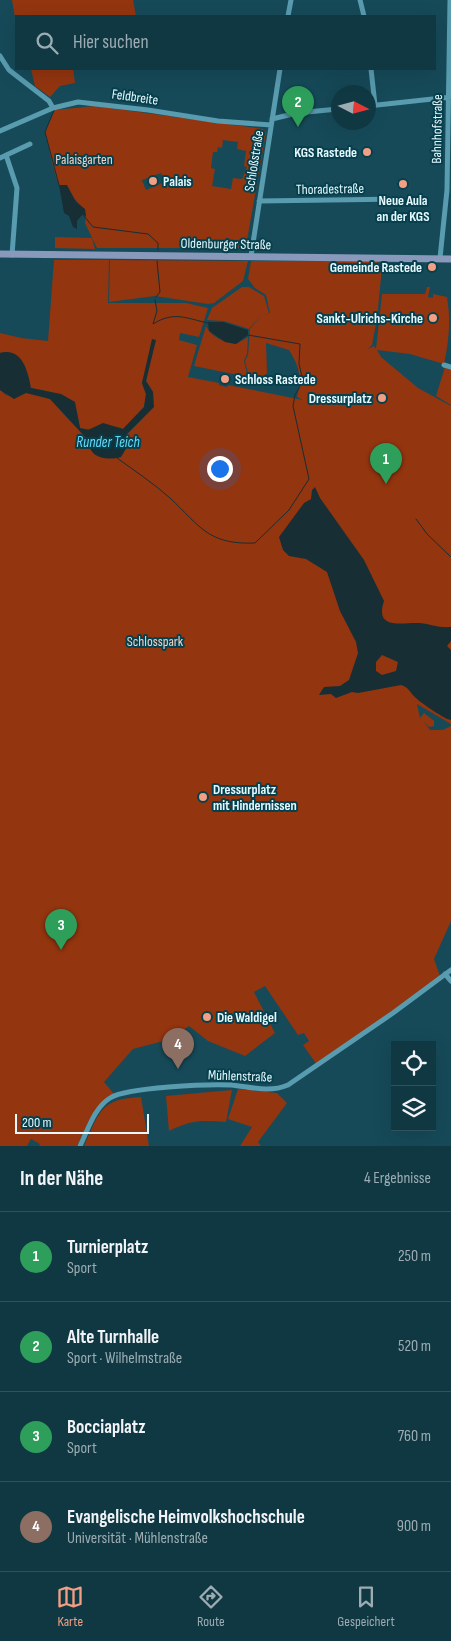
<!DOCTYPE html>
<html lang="de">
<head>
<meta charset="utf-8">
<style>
  body { margin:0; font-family:"Sofia Sans Condensed",sans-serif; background:#1e434e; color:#f1f3f6 }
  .controls { position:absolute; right:15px; bottom:15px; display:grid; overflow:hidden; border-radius:0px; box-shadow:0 5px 20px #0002 }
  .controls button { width:45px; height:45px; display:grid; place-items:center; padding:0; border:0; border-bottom:1px solid #30525c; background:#103843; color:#f1f3f6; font:25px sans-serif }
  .compass { position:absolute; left:331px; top:85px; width:45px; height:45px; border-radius:50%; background:#103843; box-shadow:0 5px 20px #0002; rotate:96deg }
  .scale { position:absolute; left:15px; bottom:12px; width:134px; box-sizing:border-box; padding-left:5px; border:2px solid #e5f8fe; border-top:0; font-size:14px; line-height:18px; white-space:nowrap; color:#e5f8fe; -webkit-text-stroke:4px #07404d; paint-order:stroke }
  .you { position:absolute; left:219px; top:468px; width:18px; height:18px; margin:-12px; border:4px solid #fff; border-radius:50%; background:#1a73e8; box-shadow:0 0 0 8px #1a73e833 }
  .badge { display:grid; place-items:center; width:32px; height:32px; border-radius:50%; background:#f39f83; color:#fff; font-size:16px; font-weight:700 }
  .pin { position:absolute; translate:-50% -41px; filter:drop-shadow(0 1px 2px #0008) }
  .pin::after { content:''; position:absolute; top:26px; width:18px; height:15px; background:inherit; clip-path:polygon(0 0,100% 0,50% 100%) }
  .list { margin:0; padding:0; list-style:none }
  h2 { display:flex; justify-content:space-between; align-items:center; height:65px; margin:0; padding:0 20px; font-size:21px }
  h2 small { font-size:16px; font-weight:400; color:#9cacb2 }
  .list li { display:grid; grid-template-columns:32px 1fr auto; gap:15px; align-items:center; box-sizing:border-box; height:90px; padding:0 20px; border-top:1px solid #30525c }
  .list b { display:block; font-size:19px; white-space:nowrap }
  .list p { margin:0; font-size:16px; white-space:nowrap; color:#9cacb2 }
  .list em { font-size:16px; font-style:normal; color:#9cacb2 }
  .icon { flex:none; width:28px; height:28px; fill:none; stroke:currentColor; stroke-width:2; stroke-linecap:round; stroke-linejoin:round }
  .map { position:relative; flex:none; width:451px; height:1146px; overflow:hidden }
  .search { position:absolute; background:#103843; box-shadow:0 5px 20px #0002; left:15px; right:15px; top:15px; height:55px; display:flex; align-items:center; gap:12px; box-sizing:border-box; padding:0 18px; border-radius:0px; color:#9cacb2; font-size:19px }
  .sheet { height:425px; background:#103843 }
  nav { display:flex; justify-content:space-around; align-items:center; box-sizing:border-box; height:70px; border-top:1px solid #30525c; background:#103843; font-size:14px; color:#9cacb2 }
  nav a { display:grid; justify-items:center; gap:2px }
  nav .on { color:#f39f83 }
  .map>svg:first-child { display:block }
  .green { fill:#93350f; fill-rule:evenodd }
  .water { fill:#172e35; fill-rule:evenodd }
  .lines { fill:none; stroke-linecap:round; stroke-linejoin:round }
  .stream { stroke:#172e35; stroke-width:1 }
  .street { stroke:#599baf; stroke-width:5 }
  .secondary { stroke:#8999bc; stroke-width:7 }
  .poi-dot { fill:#f39f83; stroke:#07404d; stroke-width:2 }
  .labels { text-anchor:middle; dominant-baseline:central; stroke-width:4; stroke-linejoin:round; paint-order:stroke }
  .street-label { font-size:14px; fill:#e5f8fe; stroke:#07404d }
  .poi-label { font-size:14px; font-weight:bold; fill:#e5f8fe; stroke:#07404d; text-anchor:end }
  .park-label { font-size:14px; fill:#f2d3c8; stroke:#07404d }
  .water-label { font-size:15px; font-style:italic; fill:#66dafb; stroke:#07404d }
</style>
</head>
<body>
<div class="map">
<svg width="451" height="1146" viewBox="0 0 451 1146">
  <rect width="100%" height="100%" fill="#164a59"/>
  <path class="green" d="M 12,0 L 133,0 L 136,16 L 16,16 L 16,23 Z
    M 31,69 L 73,69 L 75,83 L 60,86 L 50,97 L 35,86 Z
    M 95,106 L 263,129 L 266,132 L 246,246 L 244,248 L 97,248 L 85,223 L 86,216 L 82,207 L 62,185 L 59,185 C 52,168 50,150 45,132 L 55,110 ZM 223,140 L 238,142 L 237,149 L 246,151 L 244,166 L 247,167 L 242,179 L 233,178 L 231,189 L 212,186 L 215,169 L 211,168 L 213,152 L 217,152 L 218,147 L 222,148 ZM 161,173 L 165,182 L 146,190 L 142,180 Z
    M 55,237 L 92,238 L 95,249 L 55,248 Z
    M 54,260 L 109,260 L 108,303 L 186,303 L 208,308 L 199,337 L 180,333 L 179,340 L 197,345 L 188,377 L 219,383 L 219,385 L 227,387 L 228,385 L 303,400 L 297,397 C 302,377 300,368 289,350 L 266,343 L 267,373 L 259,380 L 249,377 L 245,361 L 248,355 L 250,329 L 261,315 L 249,329 L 224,321 L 207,320 L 212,308 L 242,287 L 249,287 L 264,296 L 269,313 L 263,315 L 270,313 L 266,295 L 255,288 L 248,279 L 251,261 L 377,261 L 382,267 L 377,319 L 372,345 L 368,349 L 374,346 L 376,349 L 382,294 L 425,294 L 427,287 L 430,287 L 428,297 L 433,298 L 433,294 L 447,297 C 451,321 449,340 444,364 L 410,354 L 377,350 L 381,357 L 418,388 L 451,406 L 451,724 L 417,704 L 420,718 L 424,713 L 434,721 L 434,726 L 429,727 L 423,721 L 430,730 L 443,730 L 451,726 L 451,921 L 434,959 L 440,976 L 388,1016 L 317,1065 L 303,1045 L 309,1041 L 304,1033 L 298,1035 L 265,986 L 254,992 L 275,1033 L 245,1056 L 208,1041 L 189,1026 L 171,1039 L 133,1049 L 104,1082 L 114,1094 L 90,1118 L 77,1146 L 39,1146 L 40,1144 L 31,1139 L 27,1146 L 0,1146 L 0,390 L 7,396 L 4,352 L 0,353 L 0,333 L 21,338 L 48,341 ZM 155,340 L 146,381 L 153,392 L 143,418 L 127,434 L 130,442 C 116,462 119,459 95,455 L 90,448 L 88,440 L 50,399 L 27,392 L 31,388 C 60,394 76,395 80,428 C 95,432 109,422 123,429 L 144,407 L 146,394 L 142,383 Z
    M 110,260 L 248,261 L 243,281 L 214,303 L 208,304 L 155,296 L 109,302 Z
    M 206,326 C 211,337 224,342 236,344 L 248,337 L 247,354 L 244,361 L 248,377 L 194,366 Z
    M 445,367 L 451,369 L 451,405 L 436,396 Z
    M 238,1089 L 277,1093 L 287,1103 L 258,1142 L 261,1146 L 240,1146 L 252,1127 L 228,1119 Z
    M 232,1090 L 226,1122 C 201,1120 191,1120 169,1131 L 166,1096 Z
    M 141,1097 L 149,1146 L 84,1146 C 100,1111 100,1099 141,1097 Z"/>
  <path class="water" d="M 59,185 L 67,185 L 76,202 L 85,209 L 86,216 L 82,215 L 77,221 L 77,229 L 73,227 L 69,216 L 64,213 Z
    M 208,322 L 223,322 L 248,330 L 248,335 L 236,344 L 225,342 L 209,331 Z
    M 152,339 L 156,340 L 146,381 L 153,392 L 154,407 L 127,434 L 130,442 L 121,457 C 106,461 89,458 88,440 L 50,399 L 26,393 L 14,399 L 0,390 L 0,353 C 22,347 28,371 31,388 L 61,394 L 75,402 L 80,428 L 88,430 L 103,423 L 123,429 L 144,407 L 146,394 L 142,383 Z
    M 315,487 L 320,498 L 364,560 L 384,601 C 374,631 403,622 420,623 C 431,624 437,628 451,627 L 451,641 L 447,646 L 451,650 L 451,720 C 446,720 421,703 416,698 C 410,693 409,687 401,685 L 358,693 L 352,692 L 336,698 L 331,694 L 319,695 L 324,687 L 340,686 L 349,680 L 358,653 L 356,642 L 340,611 L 327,572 L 306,559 L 289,556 L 283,550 L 279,537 L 304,503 L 311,499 L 312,490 ZM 382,655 L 398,662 L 396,671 L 382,675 L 376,671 L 376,662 Z"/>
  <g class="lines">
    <path class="stream" d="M 54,110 L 45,132 L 59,185
      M 84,216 L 93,227 L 148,234 L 158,243 L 158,250
      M 156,297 L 160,292 L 157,261
      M 155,300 L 157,311 L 153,324 C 174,311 185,318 208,323
      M 117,458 C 135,471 153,483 170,498 C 200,526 208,545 255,543 L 289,510 L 309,479 L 293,406 L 295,395 L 303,381 L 299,364 L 300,344 L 248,335
      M 416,519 L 427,534 L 451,557"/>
    <path class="street" d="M 360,0 L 364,16
      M 288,16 L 291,0
      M 0,56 L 9,70 L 49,101 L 53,108
      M 371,69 L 375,105
      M 368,106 L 451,97
      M 272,119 L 297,113 L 338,109
      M 0,131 L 53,108 L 78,102 L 148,110 L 218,121 L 271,125
      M 6,155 L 17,188 L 12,255
      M 0,158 L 30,144
      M 259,201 L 402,199
      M 251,256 L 280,69
      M 440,258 L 447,190 L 450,0
      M 444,365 L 451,367
      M 445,974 L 451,981
      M 80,1146 C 88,1130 94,1108 110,1098 C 127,1087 209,1084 231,1085 C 251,1087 269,1093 288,1085 L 393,1013 L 451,970"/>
    <path class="secondary" d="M 0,254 L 451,259"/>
  </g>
  <g class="poi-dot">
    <circle cx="367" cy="152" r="5"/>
    <circle cx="153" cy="181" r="5"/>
    <circle cx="403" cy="184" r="5"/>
    <circle cx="432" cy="267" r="5"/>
    <circle cx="433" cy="318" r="5"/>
    <circle cx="225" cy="379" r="5"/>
    <circle cx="382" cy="398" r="5"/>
    <circle cx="203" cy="797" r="5"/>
    <circle cx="207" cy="1017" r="5"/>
  </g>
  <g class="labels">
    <g class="street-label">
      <text transform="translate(135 97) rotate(8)">Feldbreite</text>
      <text transform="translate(437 129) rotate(-89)">Bahnhofstraße</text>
      <text transform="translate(254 161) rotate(-81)">Schloßstraße</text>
      <text transform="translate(330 189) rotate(-1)">Thoradestraße</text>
      <text transform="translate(226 244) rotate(1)">Oldenburger Straße</text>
      <text transform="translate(240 1076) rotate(2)">Mühlenstraße</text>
    </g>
    <g class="poi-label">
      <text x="357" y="152">KGS Rastede</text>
      <text x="163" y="181" text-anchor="start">Palais</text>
      <text x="403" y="200" text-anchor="middle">Neue Aula<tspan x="403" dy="16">an der KGS</tspan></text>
      <text x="422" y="267">Gemeinde Rastede</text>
      <text x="423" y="318">Sankt-Ulrichs-Kirche</text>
      <text x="235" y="379" text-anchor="start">Schloss Rastede</text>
      <text x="372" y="398">Dressurplatz</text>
      <text x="213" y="789" text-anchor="start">Dressurplatz<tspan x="213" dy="16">mit Hindernissen</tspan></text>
      <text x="217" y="1017" text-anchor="start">Die Waldigel</text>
    </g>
    <g class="park-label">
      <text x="84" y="159">Palaisgarten</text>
      <text x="155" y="641">Schlosspark</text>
    </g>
    <g class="water-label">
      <text x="108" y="442">Runder Teich</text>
    </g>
  </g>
</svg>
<div class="controls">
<button><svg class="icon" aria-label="locate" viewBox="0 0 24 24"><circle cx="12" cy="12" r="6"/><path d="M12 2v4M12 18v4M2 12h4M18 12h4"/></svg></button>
<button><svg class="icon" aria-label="layers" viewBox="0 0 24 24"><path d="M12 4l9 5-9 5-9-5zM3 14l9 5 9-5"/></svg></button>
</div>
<svg class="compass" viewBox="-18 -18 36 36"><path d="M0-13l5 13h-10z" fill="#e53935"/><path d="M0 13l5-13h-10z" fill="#9cacb2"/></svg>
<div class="scale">200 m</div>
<div class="you"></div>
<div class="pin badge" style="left:386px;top:484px;background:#2e9e5b">1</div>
<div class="pin badge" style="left:298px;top:127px;background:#2e9e5b">2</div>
<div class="pin badge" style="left:61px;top:950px;background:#2e9e5b">3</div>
<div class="pin badge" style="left:178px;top:1069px;background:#8d6e63">4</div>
<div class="search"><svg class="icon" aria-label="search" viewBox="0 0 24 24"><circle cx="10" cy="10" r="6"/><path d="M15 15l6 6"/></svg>Hier suchen</div>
</div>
<section class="sheet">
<h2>In der Nähe<small>4 Ergebnisse</small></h2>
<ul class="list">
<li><span class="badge" style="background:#2e9e5b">1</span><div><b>Turnierplatz</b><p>Sport</p></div><em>250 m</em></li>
<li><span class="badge" style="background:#2e9e5b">2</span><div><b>Alte Turnhalle</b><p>Sport · Wilhelmstraße</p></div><em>520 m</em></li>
<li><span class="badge" style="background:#2e9e5b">3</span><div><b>Bocciaplatz</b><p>Sport</p></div><em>760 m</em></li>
<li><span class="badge" style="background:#8d6e63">4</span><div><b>Evangelische Heimvolkshochschule</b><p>Universität · Mühlenstraße</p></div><em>900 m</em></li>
</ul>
</section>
<nav>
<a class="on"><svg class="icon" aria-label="map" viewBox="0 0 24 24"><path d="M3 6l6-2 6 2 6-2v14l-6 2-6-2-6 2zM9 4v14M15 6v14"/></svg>Karte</a>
<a><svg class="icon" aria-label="directions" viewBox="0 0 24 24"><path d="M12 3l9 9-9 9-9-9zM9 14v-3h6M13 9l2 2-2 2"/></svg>Route</a>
<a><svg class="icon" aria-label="saved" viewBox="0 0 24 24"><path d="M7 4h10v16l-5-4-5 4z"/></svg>Gespeichert</a>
</nav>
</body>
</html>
